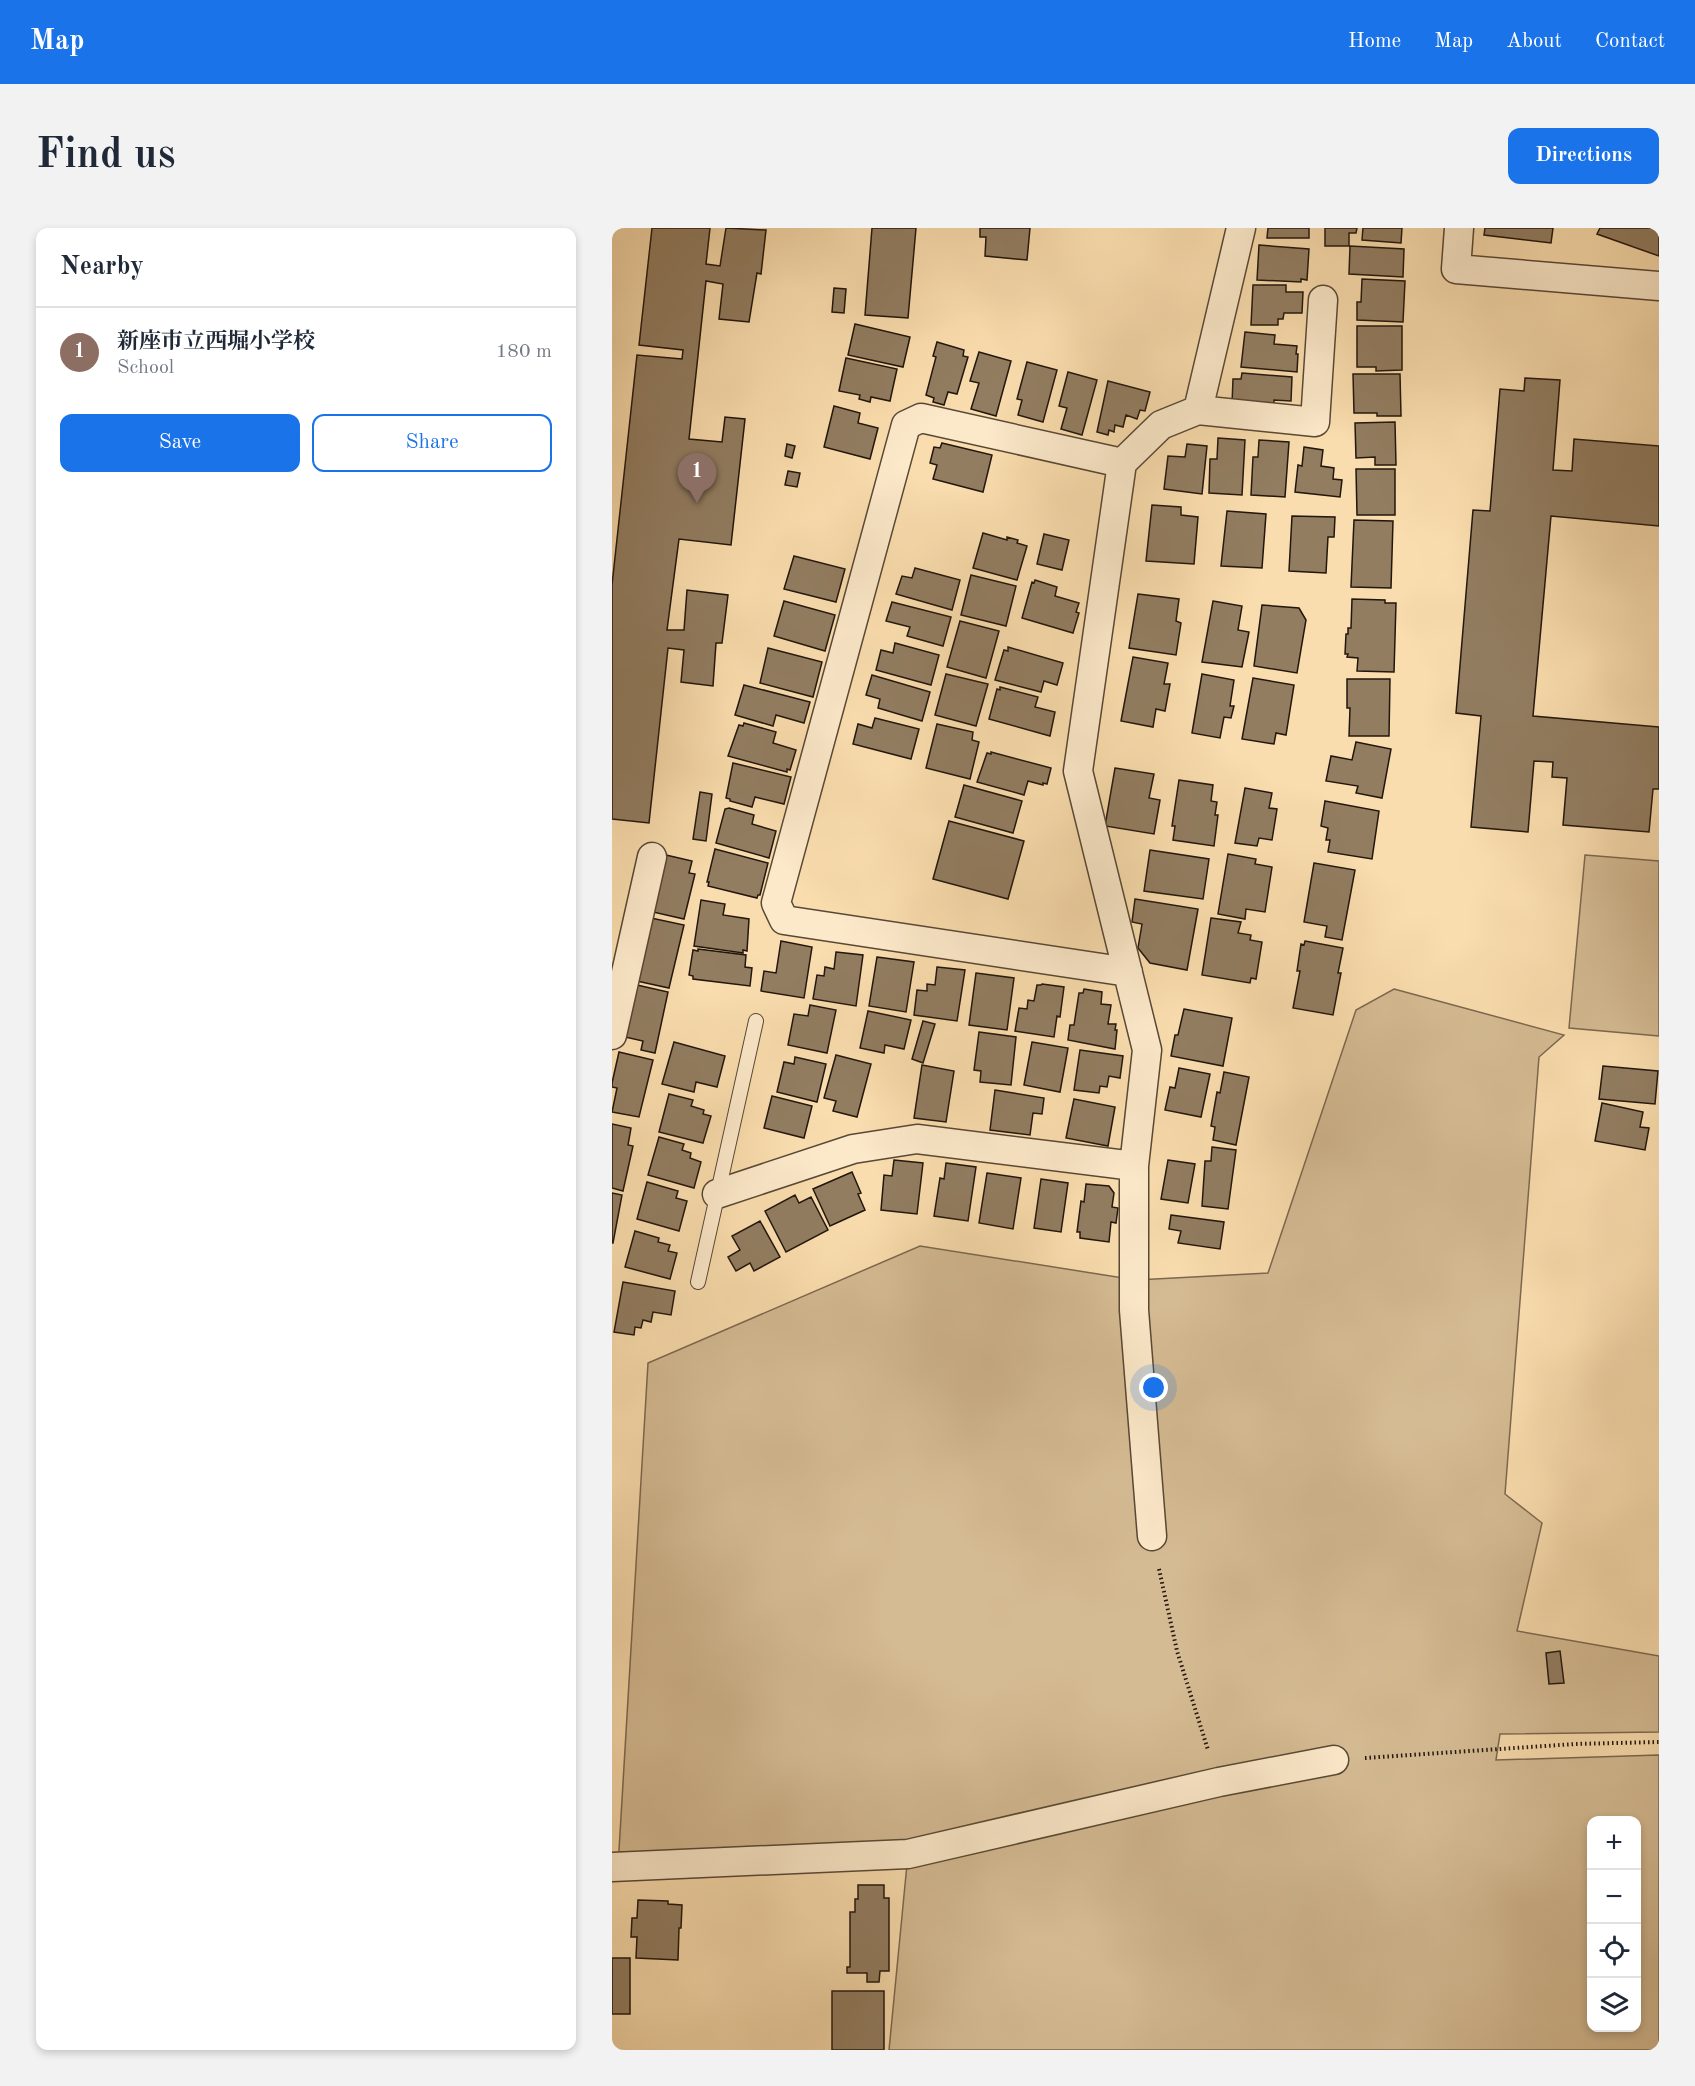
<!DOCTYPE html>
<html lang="en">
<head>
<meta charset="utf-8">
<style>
  body { margin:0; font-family:"Old Standard TT","Noto Serif JP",serif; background:#f2f2f3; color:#1f2937 }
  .controls { position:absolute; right:18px; bottom:18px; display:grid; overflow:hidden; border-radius:12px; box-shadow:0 3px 9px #0003 }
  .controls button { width:54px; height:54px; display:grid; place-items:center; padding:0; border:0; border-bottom:2px solid #e0e1e3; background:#fff; color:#1f2937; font:30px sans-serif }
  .you { position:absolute; left:542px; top:1160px; width:21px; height:21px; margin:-15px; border:4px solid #fff; border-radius:50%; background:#1a73e8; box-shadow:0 0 0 9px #1a73e833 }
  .badge { display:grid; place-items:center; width:39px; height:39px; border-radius:50%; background:#1a73e8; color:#fff; font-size:20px; font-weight:700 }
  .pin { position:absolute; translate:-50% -50px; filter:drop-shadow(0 2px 3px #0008) }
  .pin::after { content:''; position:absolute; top:32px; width:21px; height:18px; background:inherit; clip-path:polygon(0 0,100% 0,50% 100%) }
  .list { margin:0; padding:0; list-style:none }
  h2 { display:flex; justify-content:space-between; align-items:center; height:78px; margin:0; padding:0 24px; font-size:26px }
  h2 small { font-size:20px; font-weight:400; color:#747a83 }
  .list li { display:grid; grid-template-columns:39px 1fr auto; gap:18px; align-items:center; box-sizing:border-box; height:90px; padding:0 24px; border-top:2px solid #e0e1e3 }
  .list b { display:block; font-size:22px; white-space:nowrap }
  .list p { margin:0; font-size:20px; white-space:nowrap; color:#747a83 }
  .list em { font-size:20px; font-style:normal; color:#747a83 }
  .actions { display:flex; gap:12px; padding:18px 24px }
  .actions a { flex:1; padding:14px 0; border:2px solid #1a73e8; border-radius:12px; text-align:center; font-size:21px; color:#1a73e8 }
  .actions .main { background:#1a73e8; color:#fff }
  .icon { flex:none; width:33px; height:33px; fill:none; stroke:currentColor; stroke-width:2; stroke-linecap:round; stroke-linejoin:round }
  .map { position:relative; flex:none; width:1047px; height:1822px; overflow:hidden; border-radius:12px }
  header { display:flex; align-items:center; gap:36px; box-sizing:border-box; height:84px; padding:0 30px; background:#1a73e8; color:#fff }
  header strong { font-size:28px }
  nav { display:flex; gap:33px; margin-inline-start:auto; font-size:21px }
  .intro { display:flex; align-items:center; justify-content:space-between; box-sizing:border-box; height:144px; padding:0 36px }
  h1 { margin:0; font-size:42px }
  .button { padding:15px 27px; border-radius:12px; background:#1a73e8; color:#fff; font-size:21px; font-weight:700 }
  main { display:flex; gap:36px; padding:0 36px }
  aside { flex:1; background:#fff; border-radius:12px; box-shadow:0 3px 9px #0003 }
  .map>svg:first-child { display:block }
  .green { fill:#d5bb93; stroke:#7c6850; stroke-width:1.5; fill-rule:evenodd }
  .building { fill:#927d61; stroke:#22160d; stroke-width:1.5 }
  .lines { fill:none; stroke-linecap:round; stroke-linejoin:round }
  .service-casing { stroke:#584835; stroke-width:16 }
  .minor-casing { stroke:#584835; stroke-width:31 }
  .path { stroke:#22160d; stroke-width:4; stroke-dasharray:1.5 3; stroke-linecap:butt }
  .service { stroke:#fce9ca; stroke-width:14 }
  .minor { stroke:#fce9ca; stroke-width:28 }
</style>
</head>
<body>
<header>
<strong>Map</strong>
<nav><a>Home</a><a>Map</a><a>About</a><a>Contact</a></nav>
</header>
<div class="intro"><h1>Find us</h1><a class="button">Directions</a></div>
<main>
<aside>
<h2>Nearby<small></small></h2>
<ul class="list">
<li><span class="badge" style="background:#8d6e63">1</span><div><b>新座市立西堀小学校</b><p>School</p></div><em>180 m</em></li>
</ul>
<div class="actions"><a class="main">Save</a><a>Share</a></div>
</aside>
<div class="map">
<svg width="1047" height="1822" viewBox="0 0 1047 1822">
  <rect width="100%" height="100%" fill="#faddae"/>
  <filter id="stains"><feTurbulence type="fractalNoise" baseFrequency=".00333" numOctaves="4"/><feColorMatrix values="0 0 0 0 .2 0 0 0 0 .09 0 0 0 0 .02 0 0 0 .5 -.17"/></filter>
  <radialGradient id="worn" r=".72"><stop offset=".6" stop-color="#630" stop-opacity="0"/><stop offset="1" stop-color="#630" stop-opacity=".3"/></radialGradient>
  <path class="green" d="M 973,627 L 1047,633 L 1047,808 L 957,800 Z
    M 782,761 L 952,807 L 927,829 L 893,1266 L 930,1295 L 905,1403 L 1047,1428 L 1047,1504 L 888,1506 L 884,1532 L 1047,1527 L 1047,1822 L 277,1822 L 296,1626 L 6,1639 L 36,1135 L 308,1018 L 524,1052 L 656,1045 L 744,782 ZM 980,1592 L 1024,1592 L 1024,1800 L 980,1800 Z"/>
  <path class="building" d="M 40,0 L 98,0 L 94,36 L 108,38 L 114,0 L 154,2 L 149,46 L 145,45 L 137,94 L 107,91 L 111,56 L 94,53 L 77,211 L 110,214 L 113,189 L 133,191 L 119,317 L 67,311 L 55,402 L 72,402 L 75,362 L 116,367 L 110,415 L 104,415 L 101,458 L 69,454 L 72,422 L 56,420 L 37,595 L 0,591 L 0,357 L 25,127 L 70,131 L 71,122 L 27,117 Z
    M 260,0 L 304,0 L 296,90 L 253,87 Z
    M 368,0 L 418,0 L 415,32 L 373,28 L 374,9 L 368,9 Z
    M 656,0 L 697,0 L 697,10 L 655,10 Z
    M 713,0 L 745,0 L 744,5 L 737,5 L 737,18 L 713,18 Z
    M 751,0 L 790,0 L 789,15 L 750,12 Z
    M 873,0 L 941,0 L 939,15 L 872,7 Z
    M 988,0 L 1047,0 L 1047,28 L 985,6 Z
    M 647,17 L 697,21 L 695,52 L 689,51 L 689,54 L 645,52 Z
    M 738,18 L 792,21 L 791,49 L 737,46 Z
    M 750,51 L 793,53 L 791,94 L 745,92 L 745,74 L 749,74 Z
    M 641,57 L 674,57 L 674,64 L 691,64 L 690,85 L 672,85 L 671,91 L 666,91 L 666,97 L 639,97 Z
    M 222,60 L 234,61 L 232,85 L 220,84 Z
    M 243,96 L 298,109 L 291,139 L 236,127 Z
    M 745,98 L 790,98 L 790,142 L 764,143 L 764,139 L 745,139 Z
    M 633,104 L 663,107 L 662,116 L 685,118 L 684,126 L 686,126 L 685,144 L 629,139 Z
    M 325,114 L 352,122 L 351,128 L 356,129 L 345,166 L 336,164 L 332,177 L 321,174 L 322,170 L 314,167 L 324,129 L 321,128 Z
    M 367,124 L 399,133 L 384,188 L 359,181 L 367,155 L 358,153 Z
    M 234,130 L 285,141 L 278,173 L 259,169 L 258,174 L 247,171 L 248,167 L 227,163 Z
    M 415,134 L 445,142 L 431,194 L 406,187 L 410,172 L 405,171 Z
    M 456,144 L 485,152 L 470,207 L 449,201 L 455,180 L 447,178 Z
    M 630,145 L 680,149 L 679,173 L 662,172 L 662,178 L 620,176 L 621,151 L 629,151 Z
    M 741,146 L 788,146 L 789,188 L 765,188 L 765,185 L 742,185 Z
    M 913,150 L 948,152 L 941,242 L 960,243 L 962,211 L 1047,218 L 1047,298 L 939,288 L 921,488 L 1047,499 L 1047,561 L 1041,561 L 1037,604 L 951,597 L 955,550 L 940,549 L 941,534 L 922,533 L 916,604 L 859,599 L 869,488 L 844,485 L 861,282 L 878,283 L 888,161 L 912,163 Z
    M 496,153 L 538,164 L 533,183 L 528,182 L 525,191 L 514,187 L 511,199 L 503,197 L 502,204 L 497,202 L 496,207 L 485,204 Z
    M 222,178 L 248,185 L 246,195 L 266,200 L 258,231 L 212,219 Z
    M 783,194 L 784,237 L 763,237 L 763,229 L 744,230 L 743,195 Z
    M 606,210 L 633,212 L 630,267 L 597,265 L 598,231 L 605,231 Z
    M 647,212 L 677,214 L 673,269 L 639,267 L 641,229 L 646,229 Z
    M 330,215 L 380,227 L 371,264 L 321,251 L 325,237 L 318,235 L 322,219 L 328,220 Z
    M 175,216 L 183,218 L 180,230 L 173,228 Z
    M 575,216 L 595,218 L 590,266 L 552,261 L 556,228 L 573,229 Z
    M 692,219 L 711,222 L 709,238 L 722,240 L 721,251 L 730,252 L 728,269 L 683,264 L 686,237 L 690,238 Z
    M 744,241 L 783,241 L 783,287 L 745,287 Z
    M 176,243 L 188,245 L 185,259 L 173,257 Z
    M 540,277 L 569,279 L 569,287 L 586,289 L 582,336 L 534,333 Z
    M 615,283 L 654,286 L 650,340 L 609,338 Z
    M 680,288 L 723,289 L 722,309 L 716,309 L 714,345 L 677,343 Z
    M 742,292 L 781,293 L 779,360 L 739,359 Z
    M 371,305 L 395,312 L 395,309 L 406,312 L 405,315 L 415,318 L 405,352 L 361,340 Z
    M 432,306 L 457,312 L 450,342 L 425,336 Z
    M 182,328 L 233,341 L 224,374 L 172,361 Z
    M 303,340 L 348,352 L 340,382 L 284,366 L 290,348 L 300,350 Z
    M 359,347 L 404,358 L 394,398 L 349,387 Z
    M 423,352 L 445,359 L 443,368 L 467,375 L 464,384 L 467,385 L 461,405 L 410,390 L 420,354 L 422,355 Z
    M 526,366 L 567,371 L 564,393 L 569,395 L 564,427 L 517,420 Z
    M 740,371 L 773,372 L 773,375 L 784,375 L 782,444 L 745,443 L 746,430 L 735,429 L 736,426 L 733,426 L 734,406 L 736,406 L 736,400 L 739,400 Z
    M 172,373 L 223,387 L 213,423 L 162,408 Z
    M 601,373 L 630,378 L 626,402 L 637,404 L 630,439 L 590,434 Z
    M 280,374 L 339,389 L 331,418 L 295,408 L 298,399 L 274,393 Z
    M 650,377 L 687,380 L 694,392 L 685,445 L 642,438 Z
    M 348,393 L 387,403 L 374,450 L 335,439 Z
    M 283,415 L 327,427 L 319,457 L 264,442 L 269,422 L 281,425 Z
    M 396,419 L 451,435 L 445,457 L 432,453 L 429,464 L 383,452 L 392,422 L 396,423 Z
    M 156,420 L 210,434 L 201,469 L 148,455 Z
    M 521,429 L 556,435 L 552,456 L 558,456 L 553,483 L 544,481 L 541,499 L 509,493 Z
    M 334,446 L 376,456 L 364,498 L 323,487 Z
    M 590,446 L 622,452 L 618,478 L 622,478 L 619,490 L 612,489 L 608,510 L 580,505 Z
    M 260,447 L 318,464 L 310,493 L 266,480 L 268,471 L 254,467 Z
    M 641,450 L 682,457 L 674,507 L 664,505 L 662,516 L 630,511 Z
    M 735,451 L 778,451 L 777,508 L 737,508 L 738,480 L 735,480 Z
    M 132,457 L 198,474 L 192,495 L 164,487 L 161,498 L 123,487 Z
    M 388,459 L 426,469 L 423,479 L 443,484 L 438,508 L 377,491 L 385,461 L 388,462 Z
    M 263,490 L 307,501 L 299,531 L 241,516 L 246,496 L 260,500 Z
    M 132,495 L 164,504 L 161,515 L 184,522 L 178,542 L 175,541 L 175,544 L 116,528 L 127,497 L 131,498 Z
    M 325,496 L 361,504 L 360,512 L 367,514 L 358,551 L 314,540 Z
    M 744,514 L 779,521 L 770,570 L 744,565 L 746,558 L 714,553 L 719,528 L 740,532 Z
    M 379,524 L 439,540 L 435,556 L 431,555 L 431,557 L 416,553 L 412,567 L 365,554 L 375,525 L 379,526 Z
    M 121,535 L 179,549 L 172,576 L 143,569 L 140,579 L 118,573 L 118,571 L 114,570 Z
    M 503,540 L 542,546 L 537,570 L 548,572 L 542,606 L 493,598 Z
    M 567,552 L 601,557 L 599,573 L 605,574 L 603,587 L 606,587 L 602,618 L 561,612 L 563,598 L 560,598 Z
    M 352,557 L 410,573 L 401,605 L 343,589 Z
    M 633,560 L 660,565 L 657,580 L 665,581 L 660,612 L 647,610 L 645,618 L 623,615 Z
    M 88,564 L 100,566 L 94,613 L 81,611 Z
    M 713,573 L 767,583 L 760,631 L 716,624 L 718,612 L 714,612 L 716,600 L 709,598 Z
    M 117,580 L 142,587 L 140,596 L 164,603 L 157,630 L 104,615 L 113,581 Z
    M 337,593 L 412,613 L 396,671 L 321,651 Z
    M 103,621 L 156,635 L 148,667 L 146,667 L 145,670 L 96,658 L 97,654 L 95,654 Z
    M 538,622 L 597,631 L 591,671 L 532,663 Z
    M 616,626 L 644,631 L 643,636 L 660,639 L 653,684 L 634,681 L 633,691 L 606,686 Z
    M 54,627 L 80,633 L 77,645 L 83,646 L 72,691 L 41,684 Z
    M 702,635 L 743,642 L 730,712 L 713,709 L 715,698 L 692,694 Z
    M 523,671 L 586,681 L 575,742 L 538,735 L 526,720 L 530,696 L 520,694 Z
    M 89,672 L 113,676 L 111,687 L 137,691 L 135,723 L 131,722 L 131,725 L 82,718 Z
    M 39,690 L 72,697 L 57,760 L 20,752 Z
    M 599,690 L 629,694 L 626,705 L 639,707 L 638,712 L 650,714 L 644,751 L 639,750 L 638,755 L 590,747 Z
    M 169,713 L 200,719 L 192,770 L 149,763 L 152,743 L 164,745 Z
    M 693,713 L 731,720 L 726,745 L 729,745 L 721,787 L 681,780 L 688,743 L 685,743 L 689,716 L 692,717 Z
    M 86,721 L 134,727 L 133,739 L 140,740 L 138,758 L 81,751 L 81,748 L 77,747 L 81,722 L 86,723 Z
    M 224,724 L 251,727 L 244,778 L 201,771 L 205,747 L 212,748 L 213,739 L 222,741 Z
    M 265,729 L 302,734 L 294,784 L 257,778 Z
    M 325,739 L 353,742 L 345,793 L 302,787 L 305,762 L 315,763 L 315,756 L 323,757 Z
    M 364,745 L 402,750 L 395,802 L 357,797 Z
    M 430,756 L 452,759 L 448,789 L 445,788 L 442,809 L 403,803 L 407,780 L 415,781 L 416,772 L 422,773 L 425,757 L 429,757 Z
    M 25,757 L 56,764 L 43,825 L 29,822 L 31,813 L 13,809 Z
    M 472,761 L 490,764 L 489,776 L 499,777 L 496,796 L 504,796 L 503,802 L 505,802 L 503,821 L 456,812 L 458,797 L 462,797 L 467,765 L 471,765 Z
    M 198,777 L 224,782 L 215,825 L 176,817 L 182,786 L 196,788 Z
    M 572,781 L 620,790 L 611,838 L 559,828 L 563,807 L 566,807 Z
    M 256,783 L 299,792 L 292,821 L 273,817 L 272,825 L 248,820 Z
    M 311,793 L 323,796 L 311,835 L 300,831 Z
    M 367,804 L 404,809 L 399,857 L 368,854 L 369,843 L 362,842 Z
    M 62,814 L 113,828 L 105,859 L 84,854 L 82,864 L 50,856 Z
    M 420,814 L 456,820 L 448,864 L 412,857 Z
    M 468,822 L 511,828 L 508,850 L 497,848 L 495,859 L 488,858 L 487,865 L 462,862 Z
    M 7,824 L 41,832 L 27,889 L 0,884 L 5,860 L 0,859 L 0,855 Z
    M 224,827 L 259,836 L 245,889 L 221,883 L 224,873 L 212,870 Z
    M 183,829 L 214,836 L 205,874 L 165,864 L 172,834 L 182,836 Z
    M 310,837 L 342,843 L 334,894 L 302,890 Z
    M 991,838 L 1046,843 L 1043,876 L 987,871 Z
    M 567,840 L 598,846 L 589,889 L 553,882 L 558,859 L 563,860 Z
    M 612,844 L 637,849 L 624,917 L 601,912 L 603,899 L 599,898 L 605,864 L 608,865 Z
    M 383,862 L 432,870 L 430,886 L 421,885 L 418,907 L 378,902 Z
    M 57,866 L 81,872 L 79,878 L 92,882 L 91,886 L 99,888 L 91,915 L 47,904 Z
    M 160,868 L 200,878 L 192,910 L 152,900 Z
    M 462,871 L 503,879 L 496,918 L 454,910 Z
    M 990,875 L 1031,884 L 1028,899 L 1037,900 L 1033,922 L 983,913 Z
    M 0,896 L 19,900 L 16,917 L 21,918 L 11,963 L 0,960 Z
    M 47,909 L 72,916 L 70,922 L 79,925 L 78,930 L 89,934 L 82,960 L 36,947 Z
    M 600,919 L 624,922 L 616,981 L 590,978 L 593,933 L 599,933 Z
    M 282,932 L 311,935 L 305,986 L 269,982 L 272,947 L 280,948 Z
    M 556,932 L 583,936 L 576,975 L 549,971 Z
    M 334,935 L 364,939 L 356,993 L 322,988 L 328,950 L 332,951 Z
    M 240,944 L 249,965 L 246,966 L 253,982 L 218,998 L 201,961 Z
    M 375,945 L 409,950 L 401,1001 L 367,995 Z
    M 429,951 L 456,955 L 449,1004 L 422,1000 Z
    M 35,954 L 66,963 L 64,970 L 75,973 L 67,1003 L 25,991 Z
    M 474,956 L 497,958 L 502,965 L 500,979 L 506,980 L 504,995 L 499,994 L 497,1014 L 468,1010 L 468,1004 L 465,1004 L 469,973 L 472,974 Z
    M 0,965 L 10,967 L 1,1015 L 0,1015 Z
    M 183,967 L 187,975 L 199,969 L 216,1002 L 174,1024 L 153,983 Z
    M 559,987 L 612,994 L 608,1021 L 566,1015 L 569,1003 L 557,1001 Z
    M 148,993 L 168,1029 L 142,1043 L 138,1035 L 124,1043 L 116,1029 L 128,1022 L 120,1008 Z
    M 23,1003 L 47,1010 L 46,1014 L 58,1017 L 56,1023 L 65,1025 L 58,1051 L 13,1039 Z
    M 11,1054 L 63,1063 L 59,1087 L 41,1084 L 39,1094 L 31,1092 L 29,1100 L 23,1099 L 22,1107 L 2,1104 Z
    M 948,1423 L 952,1455 L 937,1456 L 934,1425 Z
    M 246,1657 L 272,1657 L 272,1670 L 277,1670 L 277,1743 L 268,1743 L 267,1754 L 255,1754 L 255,1745 L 235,1745 L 235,1739 L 238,1739 L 238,1684 L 243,1684 L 243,1671 L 246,1671 Z
    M 26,1672 L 56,1673 L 56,1676 L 70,1677 L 69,1700 L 67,1700 L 66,1732 L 24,1730 L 25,1709 L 19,1709 L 20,1690 L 25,1690 Z
    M 0,1730 L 18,1730 L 18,1786 L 0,1786 Z
    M 220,1763 L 272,1763 L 272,1822 L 220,1822 Z"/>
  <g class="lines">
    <g class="service-casing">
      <path id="service" d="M 86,1054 L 144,793"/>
    </g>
    <g class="minor-casing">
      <path id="minor" d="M 847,0 L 844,41 L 1047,58
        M 586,182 L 703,194 L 711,72
        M 510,235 L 309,190 L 294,197 L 164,675 L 172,692 L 516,744
        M 0,807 L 40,629
        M 105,966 L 241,921 L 305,911 L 522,938
        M 540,1308 L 522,1082 L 522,938 L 535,822 L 466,543 L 510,235 L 549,197 L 586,182 L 629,0
        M 0,1639 L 296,1626 L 607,1554 L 722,1532"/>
    </g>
    <path class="path" d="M 547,1341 L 565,1423 L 596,1522
      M 753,1530 L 963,1516 L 1047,1514"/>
    <use href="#service" class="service"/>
    <use href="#minor" class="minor"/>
  </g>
  <rect width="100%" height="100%" filter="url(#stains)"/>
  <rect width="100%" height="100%" fill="url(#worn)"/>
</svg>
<div class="controls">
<button>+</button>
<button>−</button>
<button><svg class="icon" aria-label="locate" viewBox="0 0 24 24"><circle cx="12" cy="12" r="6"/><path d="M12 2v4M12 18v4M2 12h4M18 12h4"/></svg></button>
<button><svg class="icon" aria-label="layers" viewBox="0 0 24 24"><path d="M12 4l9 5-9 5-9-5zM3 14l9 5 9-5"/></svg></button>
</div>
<div class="you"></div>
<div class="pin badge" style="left:85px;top:275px;background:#8d6e63">1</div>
</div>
</main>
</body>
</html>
